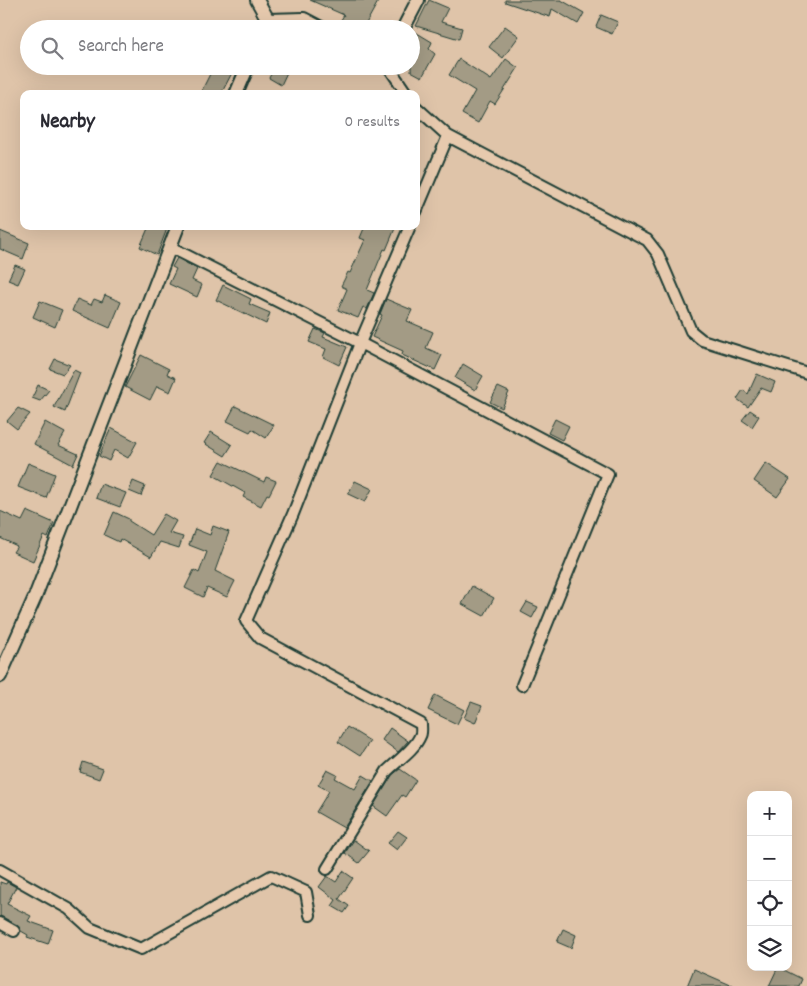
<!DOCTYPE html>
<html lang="en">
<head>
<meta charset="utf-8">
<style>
  body { margin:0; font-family:Dekko,sans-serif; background:#f7f7f7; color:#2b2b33 }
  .controls { position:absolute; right:15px; bottom:15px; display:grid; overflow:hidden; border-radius:10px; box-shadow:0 5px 20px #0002 }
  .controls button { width:45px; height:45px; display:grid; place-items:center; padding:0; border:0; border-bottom:1px solid #e1e1e2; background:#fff; color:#2b2b33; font:25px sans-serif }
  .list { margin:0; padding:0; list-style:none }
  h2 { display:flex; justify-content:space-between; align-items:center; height:65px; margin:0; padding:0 20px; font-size:21px }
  h2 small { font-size:16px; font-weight:400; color:#7c7c81 }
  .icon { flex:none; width:28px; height:28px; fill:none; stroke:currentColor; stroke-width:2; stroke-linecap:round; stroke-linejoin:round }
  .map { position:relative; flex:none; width:807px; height:986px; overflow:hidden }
  .search { position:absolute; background:#fff; box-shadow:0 5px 20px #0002; left:20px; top:20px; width:400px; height:55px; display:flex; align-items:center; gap:12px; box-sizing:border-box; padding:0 18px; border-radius:28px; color:#7c7c81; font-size:19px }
  .panel { position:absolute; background:#fff; box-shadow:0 5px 20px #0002; left:20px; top:90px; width:400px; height:140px; border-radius:10px }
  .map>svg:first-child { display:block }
  .building { fill:#a39b85; stroke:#1f3d34 }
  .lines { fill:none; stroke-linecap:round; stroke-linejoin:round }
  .minor-casing { stroke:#1f3d34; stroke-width:14 }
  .tertiary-casing { stroke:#1f3d34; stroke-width:16 }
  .minor { stroke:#e7caae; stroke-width:10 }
  .tertiary { stroke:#e7caae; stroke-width:12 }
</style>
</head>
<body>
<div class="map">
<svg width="807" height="986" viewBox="0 0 807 986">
  <rect width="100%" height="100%" fill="#dfc4a9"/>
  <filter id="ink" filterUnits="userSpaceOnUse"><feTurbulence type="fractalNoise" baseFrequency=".02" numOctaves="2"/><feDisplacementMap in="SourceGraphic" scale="10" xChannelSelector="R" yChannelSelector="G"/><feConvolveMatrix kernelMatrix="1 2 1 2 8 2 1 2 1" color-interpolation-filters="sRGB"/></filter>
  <g filter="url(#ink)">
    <path class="building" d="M 310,0 L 379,0 L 363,29 L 349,29 L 339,23 L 344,15 Z
      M 429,0 L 448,8 L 441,22 L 462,28 L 459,39 L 416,26 Z
      M 505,0 L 561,0 L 584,13 L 578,24 L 552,9 L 550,17 L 505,2 Z
      M 601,15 L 618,22 L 612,34 L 596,27 Z
      M 505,26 L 519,36 L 503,58 L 489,47 Z
      M 412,30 L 432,42 L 429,49 L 435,54 L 422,77 L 411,71 Z
      M 459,59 L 491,80 L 506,59 L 518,68 L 495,104 L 490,101 L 478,123 L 462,114 L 475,91 L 449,75 Z
      M 195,66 L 225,66 L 233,71 L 221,94 L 200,94 L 210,74 Z
      M 275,66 L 290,66 L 281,85 L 269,78 Z
      M 149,226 L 168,226 L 157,255 L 140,247 Z
      M 365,226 L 396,226 L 386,250 L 384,249 L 367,290 L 374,293 L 367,309 L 363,307 L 358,318 L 338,310 L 347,289 L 341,286 L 348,272 L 350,273 L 365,240 L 360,238 Z
      M 0,231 L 29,243 L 23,259 L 0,249 Z
      M 177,258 L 197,269 L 192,280 L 202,285 L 197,297 L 169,284 L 176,269 L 172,267 Z
      M 15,265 L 25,269 L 18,284 L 8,280 Z
      M 223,285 L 251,299 L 249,304 L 270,313 L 266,324 L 216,300 Z
      M 105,295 L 121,302 L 110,328 L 72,311 L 77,299 L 91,305 L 94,299 L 102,302 Z
      M 386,299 L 412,310 L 407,321 L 433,332 L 426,348 L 442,355 L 435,370 L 402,355 L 403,351 L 372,337 L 382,315 L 380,314 Z
      M 40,301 L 62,310 L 55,327 L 33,317 Z
      M 315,329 L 325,333 L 323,337 L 347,347 L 339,365 L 323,357 L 326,349 L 309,342 Z
      M 141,355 L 169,369 L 167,374 L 176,378 L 170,392 L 157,386 L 150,400 L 125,387 Z
      M 55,359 L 70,365 L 63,374 L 50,369 Z
      M 463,364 L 483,376 L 475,390 L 455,378 Z
      M 74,370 L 80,373 L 65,412 L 54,407 Z
      M 757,374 L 775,382 L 771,392 L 761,388 L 748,407 L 737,399 L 743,390 L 748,394 Z
      M 38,385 L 49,390 L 40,401 L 32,398 Z
      M 498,387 L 509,392 L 502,408 L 490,402 Z
      M 235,406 L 274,425 L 266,438 L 252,429 L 250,432 L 227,421 Z
      M 18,408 L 30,414 L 17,429 L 7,421 Z
      M 750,410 L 759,416 L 752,427 L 742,420 Z
      M 555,419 L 569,426 L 562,440 L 548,433 Z
      M 45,422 L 65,433 L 58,445 L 78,454 L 73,465 L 34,444 Z
      M 111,428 L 137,442 L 128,458 L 114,450 L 109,461 L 99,456 Z
      M 211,432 L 232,445 L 225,456 L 204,443 Z
      M 221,461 L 264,482 L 266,477 L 276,481 L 269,495 L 267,494 L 261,506 L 243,497 L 245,493 L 213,475 Z
      M 28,463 L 55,474 L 46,498 L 18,487 Z
      M 766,463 L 790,479 L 777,497 L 754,481 Z
      M 133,481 L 145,486 L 141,496 L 129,491 Z
      M 355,481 L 372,489 L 365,502 L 348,494 Z
      M 101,484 L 126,493 L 120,507 L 96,498 Z
      M 0,511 L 22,521 L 27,511 L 54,523 L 48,538 L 44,536 L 33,561 L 13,552 L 17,546 L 0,538 Z
      M 114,512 L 129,519 L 129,521 L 151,535 L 164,514 L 176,521 L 169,533 L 183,537 L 179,548 L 160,542 L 151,557 L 120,539 L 119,542 L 104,535 Z
      M 213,526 L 229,532 L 215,571 L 235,581 L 227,597 L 207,588 L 203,597 L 185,588 L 194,570 L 199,573 L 207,552 L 189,545 L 195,529 L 210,535 Z
      M 472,586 L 494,598 L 484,616 L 462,604 Z
      M 527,602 L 538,607 L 532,618 L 521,612 Z
      M 435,695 L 464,710 L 457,724 L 428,710 Z
      M 471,702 L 482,706 L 475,723 L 464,718 Z
      M 347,727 L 370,741 L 360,756 L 338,742 Z
      M 390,728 L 408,741 L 398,752 L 382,740 Z
      M 83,762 L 103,769 L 99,779 L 80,772 Z
      M 400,769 L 416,780 L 405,797 L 402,795 L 387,816 L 373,806 L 392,775 Z
      M 327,770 L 337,775 L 335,778 L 355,789 L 363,775 L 373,781 L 344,828 L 316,812 L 329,791 L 318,785 Z
      M 398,831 L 407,837 L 397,850 L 388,843 Z
      M 354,840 L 369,851 L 359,863 L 345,853 Z
      M 343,871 L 353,878 L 339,899 L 349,906 L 344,913 L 332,906 L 336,900 L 319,887 L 327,876 L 336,882 Z
      M 0,882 L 6,884 L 7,882 L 16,887 L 7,904 L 31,916 L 28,921 L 53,930 L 48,944 L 27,937 L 28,935 L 21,931 L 17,925 L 0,916 Z
      M 563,929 L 576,935 L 571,948 L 557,942 Z
      M 778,967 L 802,979 L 799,986 L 769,986 Z
      M 694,969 L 733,986 L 687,986 Z"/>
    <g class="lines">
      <g class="minor-casing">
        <path id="minor" d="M 388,66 L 407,94
          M 416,107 L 448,136 L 647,240 L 658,254 L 691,331 L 702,340 L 807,373
          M 416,212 L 448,136
          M 170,247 L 360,343 L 608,474 L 522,685
          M 327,869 L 387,771 C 397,761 415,749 420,736 C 422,733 421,728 421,724 L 260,638 L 246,621 L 293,514 L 360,343 L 410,226
          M 0,870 L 69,909 L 90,928 L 141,949 L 271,876 L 306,892 L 310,915
          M 0,923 L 14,931"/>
      </g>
      <g class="tertiary-casing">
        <path id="tertiary" d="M 257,0 L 268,20
          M 265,29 L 268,20 L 304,19 L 323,29
          M 403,29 L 418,0
          M 236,94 L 248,66
          M 0,676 L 35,597 L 178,226"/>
      </g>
      <use href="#minor" class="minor"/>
      <use href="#tertiary" class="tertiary"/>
    </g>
  </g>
</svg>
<div class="controls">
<button>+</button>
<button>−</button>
<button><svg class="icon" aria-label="locate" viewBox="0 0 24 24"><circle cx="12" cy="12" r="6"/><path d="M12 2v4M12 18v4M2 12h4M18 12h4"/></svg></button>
<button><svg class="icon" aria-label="layers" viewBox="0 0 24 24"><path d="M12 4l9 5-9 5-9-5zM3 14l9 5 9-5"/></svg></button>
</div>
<div class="search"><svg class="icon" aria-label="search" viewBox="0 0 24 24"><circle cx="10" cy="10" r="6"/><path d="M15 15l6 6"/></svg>Search here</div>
<section class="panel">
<h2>Nearby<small>0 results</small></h2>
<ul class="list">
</ul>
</section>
</div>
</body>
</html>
